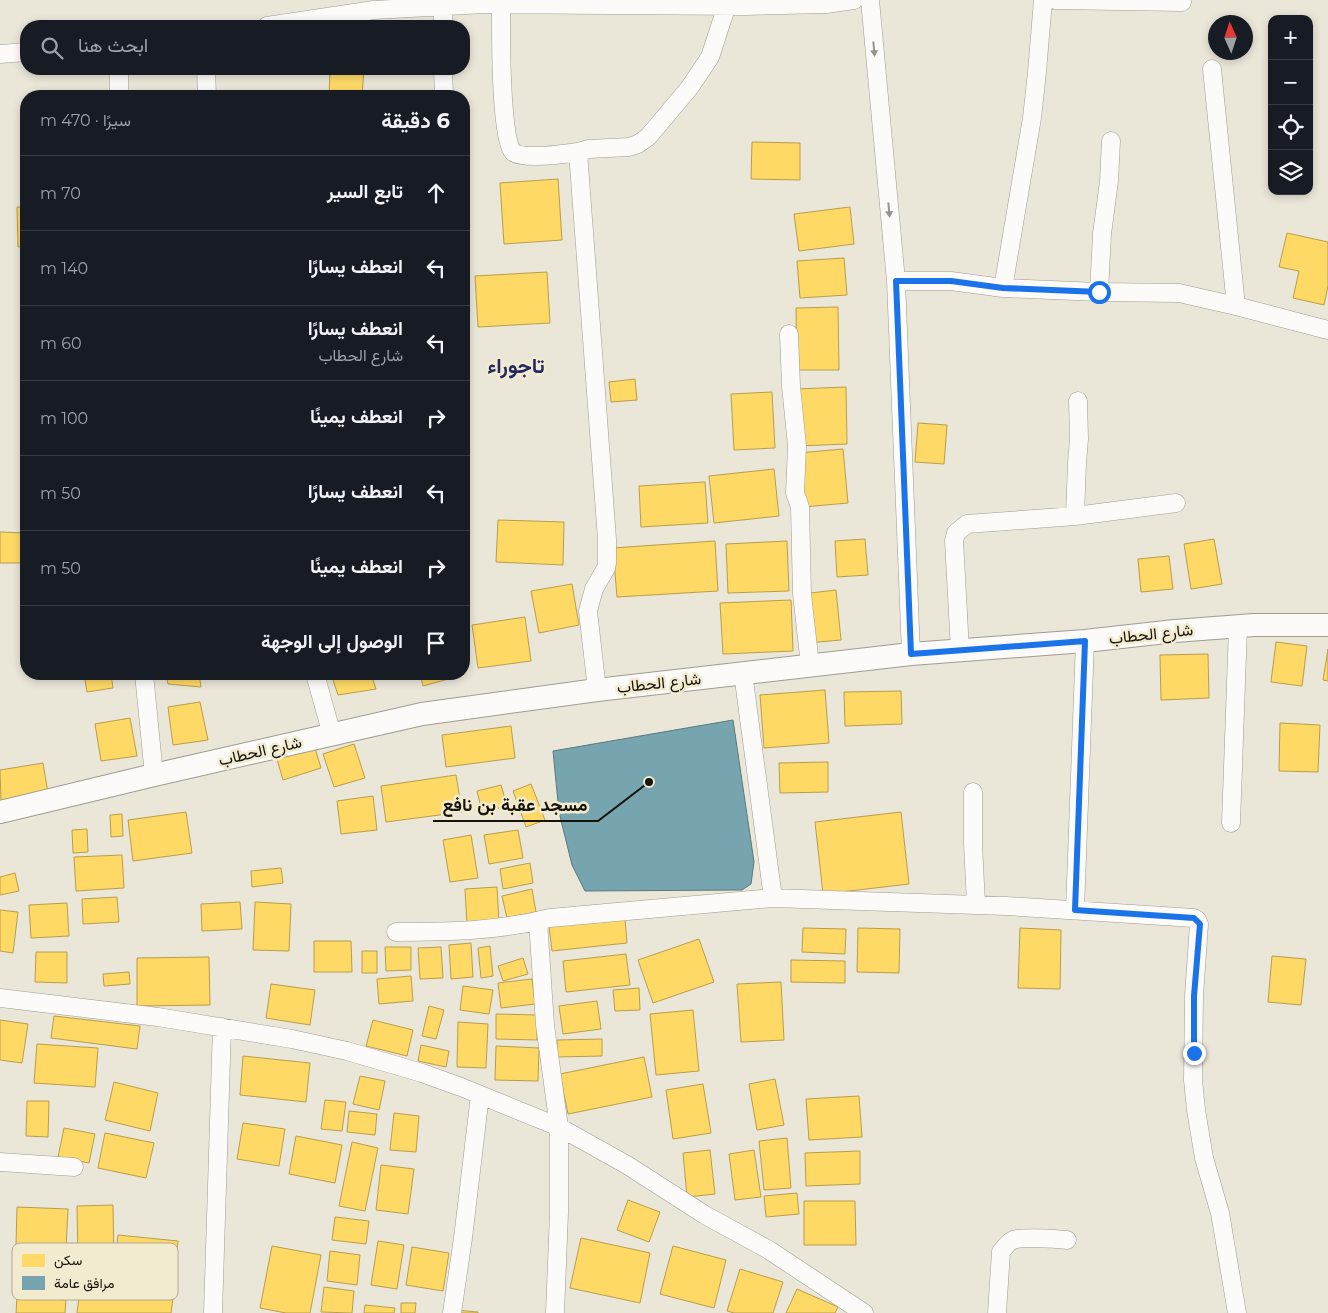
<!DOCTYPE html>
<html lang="ar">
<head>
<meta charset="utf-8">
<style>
  body { margin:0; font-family:Montserrat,Vazirmatn,sans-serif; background:#242831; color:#f1f3f6; direction:rtl }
  .controls { position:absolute; right:15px; top:15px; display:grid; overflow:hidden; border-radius:10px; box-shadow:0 2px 8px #0003 }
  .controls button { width:45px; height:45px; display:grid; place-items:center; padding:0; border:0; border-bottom:1px solid #363941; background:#171b24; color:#f1f3f6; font:25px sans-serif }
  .compass { position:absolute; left:1208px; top:15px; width:45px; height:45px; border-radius:50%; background:#171b24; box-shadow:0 2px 8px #0003; rotate:357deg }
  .stop { position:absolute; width:15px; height:15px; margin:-11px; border:4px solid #1a73e8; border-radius:50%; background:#fff }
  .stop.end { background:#1a73e8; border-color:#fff; box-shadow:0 1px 5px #0008 }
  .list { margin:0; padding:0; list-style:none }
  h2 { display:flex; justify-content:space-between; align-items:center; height:65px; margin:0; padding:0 20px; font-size:21px }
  h2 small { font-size:16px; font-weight:400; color:#9ea1a6 }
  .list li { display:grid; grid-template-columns:32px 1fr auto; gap:15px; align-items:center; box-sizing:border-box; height:75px; padding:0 20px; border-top:1px solid #363941 }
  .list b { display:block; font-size:19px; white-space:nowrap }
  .list p { margin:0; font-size:16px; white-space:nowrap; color:#9ea1a6 }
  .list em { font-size:16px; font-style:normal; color:#9ea1a6 }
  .icon { flex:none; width:28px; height:28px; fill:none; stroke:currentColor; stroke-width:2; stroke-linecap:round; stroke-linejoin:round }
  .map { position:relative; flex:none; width:1328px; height:1313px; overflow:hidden; direction:ltr }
  .search { position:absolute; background:#171b24; box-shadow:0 2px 8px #0003; left:20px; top:20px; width:450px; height:55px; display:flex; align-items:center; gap:12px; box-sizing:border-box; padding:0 18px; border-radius:20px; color:#9ea1a6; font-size:19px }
  .panel { position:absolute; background:#171b24; box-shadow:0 2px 8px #0003; left:20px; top:90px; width:450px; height:590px; border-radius:20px; direction:rtl }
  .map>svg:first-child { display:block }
  .homes { fill:#ffd966; stroke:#b99e4a }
  .public { fill:#76a5af; stroke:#59797e }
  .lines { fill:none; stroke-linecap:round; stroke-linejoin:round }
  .minor-casing { stroke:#9f9c92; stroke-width:19 }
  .tertiary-casing { stroke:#9f9c92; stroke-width:24 }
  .minor { stroke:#fcfbf9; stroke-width:18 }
  .tertiary { stroke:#fcfbf9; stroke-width:22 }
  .oneway { fill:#94938d }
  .route { stroke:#1a73e8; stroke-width:6 }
  .labels { text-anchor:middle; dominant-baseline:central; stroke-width:5; stroke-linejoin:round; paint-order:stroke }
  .street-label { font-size:16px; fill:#16130a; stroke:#f2ebd0 }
  .district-label { font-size:21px; font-weight:bold; fill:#242963; stroke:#f2ebd0 }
  .key { fill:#f2ebd0; stroke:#b0aa95; stroke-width:1 }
  .key-label { font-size:14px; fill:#16130a }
  .leader { fill:none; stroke:#16130a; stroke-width:2 }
  .callout-dot { fill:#16130a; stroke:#f2ebd0; stroke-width:2 }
  .callout-label { font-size:18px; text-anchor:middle; font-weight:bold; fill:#16130a; stroke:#f2ebd0; stroke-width:5; stroke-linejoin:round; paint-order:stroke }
</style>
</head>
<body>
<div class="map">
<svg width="1328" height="1313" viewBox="0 0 1328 1313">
  <rect width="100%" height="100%" fill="#eae6d8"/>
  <path class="homes" d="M 364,69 L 362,96 L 329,96 L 330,70 Z
    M 752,142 L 800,143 L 800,180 L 751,179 Z
    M 558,179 L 562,240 L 504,244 L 500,183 Z
    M 17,207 L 25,207 L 25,219 L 26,219 L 26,246 L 18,247 Z
    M 850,207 L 854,244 L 799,251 L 794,214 Z
    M 1287,233 L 1328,242 L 1328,286 L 1324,305 L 1293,298 L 1299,271 L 1279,267 Z
    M 844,258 L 847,295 L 800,298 L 797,261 Z
    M 547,272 L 550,323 L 478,327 L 475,276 Z
    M 838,307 L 839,370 L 797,370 L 796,308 Z
    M 635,379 L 637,400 L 611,402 L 609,382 Z
    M 846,387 L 847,444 L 797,446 L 795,389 Z
    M 772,392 L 775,448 L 734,450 L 731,394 Z
    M 918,423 L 947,425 L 944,464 L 915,462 Z
    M 843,449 L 848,503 L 803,507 L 798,453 Z
    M 774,469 L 779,516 L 714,523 L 709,476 Z
    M 705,482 L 708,523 L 641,527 L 639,486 Z
    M 498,520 L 564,522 L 563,565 L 496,562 Z
    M 0,532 L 26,533 L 26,563 L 0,563 Z
    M 865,539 L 868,575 L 837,577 L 835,541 Z
    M 1214,539 L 1222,584 L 1191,589 L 1184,544 Z
    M 715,541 L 718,591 L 617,597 L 613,548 Z
    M 787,541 L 789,591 L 728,593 L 726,544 Z
    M 1169,556 L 1173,589 L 1141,592 L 1138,559 Z
    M 572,584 L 579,625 L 539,633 L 531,591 Z
    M 836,590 L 841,640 L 807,643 L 802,594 Z
    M 791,600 L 793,651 L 723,654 L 720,603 Z
    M 525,617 L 531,661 L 478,668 L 472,625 Z
    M 1276,642 L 1307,646 L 1302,686 L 1271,682 Z
    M 1328,649 L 1328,681 L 1323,680 Z
    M 1208,654 L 1209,698 L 1161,700 L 1160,655 Z
    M 84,674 L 111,674 L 113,688 L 87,692 Z
    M 166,674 L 199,674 L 201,687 L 168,684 Z
    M 331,674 L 371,674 L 376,689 L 338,695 Z
    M 420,674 L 463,674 L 463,675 L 423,686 Z
    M 825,690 L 829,743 L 764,748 L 760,695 Z
    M 901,691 L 902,724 L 845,726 L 844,692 Z
    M 200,702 L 208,740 L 173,745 L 168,707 Z
    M 130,718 L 137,756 L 101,761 L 95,724 Z
    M 1280,723 L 1320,725 L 1318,772 L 1279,771 Z
    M 511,726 L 515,758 L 446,767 L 442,735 Z
    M 354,744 L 365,778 L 334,787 L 323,754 Z
    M 315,748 L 321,768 L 283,780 L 277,759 Z
    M 828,762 L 828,792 L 780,793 L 779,763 Z
    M 43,763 L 48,793 L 1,802 L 0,770 Z
    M 456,775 L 462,812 L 386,822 L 381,786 Z
    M 531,784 L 545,820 L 526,827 L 513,791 Z
    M 501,785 L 507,806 L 482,812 L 477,791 Z
    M 373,796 L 377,830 L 341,834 L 337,801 Z
    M 186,812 L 192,853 L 133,861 L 128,820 Z
    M 901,812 L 909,884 L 823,894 L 815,822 Z
    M 122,814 L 123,836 L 111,837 L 110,815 Z
    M 87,829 L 88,852 L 73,853 L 72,830 Z
    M 518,830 L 523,858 L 489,864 L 484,835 Z
    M 471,835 L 478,878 L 450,882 L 443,840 Z
    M 122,855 L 124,888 L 76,891 L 74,857 Z
    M 530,863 L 533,883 L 503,889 L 500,869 Z
    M 281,868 L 283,883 L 252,887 L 251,871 Z
    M 15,873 L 19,891 L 0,895 L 0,877 Z
    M 497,887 L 499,923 L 467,925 L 465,889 Z
    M 532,889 L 536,912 L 507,918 L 502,896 Z
    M 117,897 L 119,922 L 83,924 L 82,899 Z
    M 240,902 L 242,929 L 202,931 L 201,904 Z
    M 255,902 L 291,904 L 289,951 L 253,950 Z
    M 67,903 L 69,936 L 31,938 L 29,905 Z
    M 0,910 L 18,912 L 13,953 L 0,951 Z
    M 625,919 L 627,943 L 552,951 L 549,926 Z
    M 803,928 L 846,929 L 845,954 L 802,952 Z
    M 858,928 L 900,929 L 899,973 L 857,972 Z
    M 1020,928 L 1061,930 L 1060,989 L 1018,988 Z
    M 699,939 L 714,982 L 653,1003 L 638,960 Z
    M 314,941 L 351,941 L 352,972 L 314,972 Z
    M 471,943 L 473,977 L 451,979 L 449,945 Z
    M 490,946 L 493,976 L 481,978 L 478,948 Z
    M 385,947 L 411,947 L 411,970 L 386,971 Z
    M 441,947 L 443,978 L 420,979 L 418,948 Z
    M 362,951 L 377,951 L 377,973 L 362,973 Z
    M 36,952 L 67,952 L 67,983 L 35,982 Z
    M 626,954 L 630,985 L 566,992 L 563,961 Z
    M 1272,956 L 1306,959 L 1301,1005 L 1268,1002 Z
    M 209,957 L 210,1005 L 137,1006 L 137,958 Z
    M 523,958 L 528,974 L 503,981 L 498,966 Z
    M 791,960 L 845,961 L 845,983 L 791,982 Z
    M 129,972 L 130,984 L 104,986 L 103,974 Z
    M 411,976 L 413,1001 L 379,1004 L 377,979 Z
    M 532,979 L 535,1004 L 501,1008 L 498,983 Z
    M 781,982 L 784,1040 L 741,1042 L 737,984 Z
    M 271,984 L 315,990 L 310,1025 L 266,1018 Z
    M 463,986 L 493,990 L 489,1014 L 460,1010 Z
    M 639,988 L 640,1010 L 615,1011 L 613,990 Z
    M 597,1001 L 601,1029 L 563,1034 L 559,1006 Z
    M 429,1006 L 444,1010 L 436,1039 L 422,1036 Z
    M 693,1010 L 699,1071 L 656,1075 L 650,1014 Z
    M 496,1014 L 537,1015 L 537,1040 L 496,1039 Z
    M 54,1016 L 140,1026 L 137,1049 L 51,1038 Z
    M 0,1020 L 28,1024 L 22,1063 L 0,1060 Z
    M 373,1020 L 413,1030 L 407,1056 L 366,1046 Z
    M 458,1022 L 488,1024 L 486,1068 L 457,1067 Z
    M 602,1039 L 602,1056 L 557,1057 L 557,1040 Z
    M 37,1044 L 98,1048 L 95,1087 L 34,1083 Z
    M 421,1045 L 449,1051 L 446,1067 L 418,1061 Z
    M 496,1046 L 539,1048 L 538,1081 L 495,1080 Z
    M 243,1056 L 310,1063 L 306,1102 L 240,1095 Z
    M 644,1057 L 652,1097 L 568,1114 L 560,1074 Z
    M 360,1076 L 385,1081 L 379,1110 L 353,1104 Z
    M 775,1079 L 784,1125 L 757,1130 L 749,1084 Z
    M 114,1082 L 158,1093 L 150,1131 L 105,1120 Z
    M 703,1084 L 711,1133 L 673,1139 L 666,1090 Z
    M 859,1096 L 862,1137 L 809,1140 L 806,1099 Z
    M 325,1100 L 346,1102 L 342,1131 L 321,1129 Z
    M 27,1101 L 49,1101 L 48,1137 L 26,1136 Z
    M 349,1111 L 377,1114 L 375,1135 L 347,1132 Z
    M 394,1113 L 419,1116 L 416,1152 L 390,1150 Z
    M 243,1123 L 285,1129 L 279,1166 L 237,1159 Z
    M 64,1128 L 95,1134 L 89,1163 L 58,1157 Z
    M 105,1133 L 154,1143 L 146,1178 L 98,1168 Z
    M 296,1136 L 342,1145 L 335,1183 L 289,1174 Z
    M 787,1138 L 791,1188 L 764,1190 L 759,1141 Z
    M 352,1142 L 378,1148 L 365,1211 L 339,1206 Z
    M 710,1150 L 715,1194 L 687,1197 L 683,1153 Z
    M 754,1150 L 761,1197 L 735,1200 L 729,1154 Z
    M 860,1151 L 860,1184 L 806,1186 L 805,1153 Z
    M 381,1165 L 414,1169 L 408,1214 L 376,1210 Z
    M 797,1193 L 799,1214 L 766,1217 L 764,1196 Z
    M 628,1200 L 660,1212 L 649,1242 L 617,1230 Z
    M 804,1201 L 855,1201 L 856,1245 L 804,1245 Z
    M 113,1205 L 114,1260 L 78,1261 L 77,1206 Z
    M 17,1207 L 68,1209 L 66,1248 L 16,1246 Z
    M 335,1217 L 369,1221 L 366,1244 L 332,1240 Z
    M 118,1235 L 178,1241 L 174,1278 L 114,1272 Z
    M 581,1238 L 650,1253 L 640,1303 L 570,1288 Z
    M 378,1241 L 404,1245 L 397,1289 L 371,1285 Z
    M 272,1246 L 321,1255 L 310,1313 L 286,1313 L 260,1308 Z
    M 673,1246 L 726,1260 L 714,1308 L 660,1294 Z
    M 412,1247 L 449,1253 L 443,1291 L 406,1285 Z
    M 330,1251 L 360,1255 L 357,1285 L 327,1281 Z
    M 740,1269 L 783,1282 L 773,1313 L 734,1313 L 727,1311 Z
    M 81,1281 L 174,1291 L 171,1313 L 77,1313 Z
    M 324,1287 L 354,1291 L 352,1313 L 321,1312 Z
    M 797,1289 L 838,1307 L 835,1313 L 786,1313 Z
    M 17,1297 L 66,1300 L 65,1313 L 16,1313 Z
    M 401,1303 L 416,1303 L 415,1313 L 401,1313 Z
    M 365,1305 L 395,1308 L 394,1313 L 364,1313 Z
    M 455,1310 L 478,1312 L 478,1313 L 454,1313 Z"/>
  <path class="public" d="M 733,720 L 754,862 L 751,884 L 742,890 L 585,891 L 572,865 L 559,812 L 553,751 Z"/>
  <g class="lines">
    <g class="minor-casing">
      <path id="minor" d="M 870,0 L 896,281 L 911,654
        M 1055,0 L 1182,2
        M 501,4 C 501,27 500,139 513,152 C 522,160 565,154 578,152 L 607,539 L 607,563 L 606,568 L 594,589 L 588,611 L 597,690
        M 443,7 L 443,26
        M 267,26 L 374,10 L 484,4 L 745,6 L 826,4 L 854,0
        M 0,54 L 26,52
        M 206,69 L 207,96
        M 443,69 L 444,96
        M 1212,69 L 1236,306
        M 119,96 L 119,69
        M 578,152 L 589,149 L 629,147 L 638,144 L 648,137 L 690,87 L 710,57 L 727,5
        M 896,281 L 951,281 L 1003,288 L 1099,292 L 1179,293 L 1236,306 L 1328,330
        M 1003,288 L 1032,118 L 1037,72 L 1043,0
        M 1099,292 L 1102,234 L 1109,181 L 1111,141
        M 789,334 L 791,386 L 797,446 L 795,493 L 800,507 L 802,594 L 810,665
        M 1075,516 L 1077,463 L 1079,439 L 1078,401
        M 960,650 L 954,541 L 956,533 L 967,524 L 1075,516 L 1176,503
        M 743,673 L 773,898
        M 144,674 L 154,775
        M 315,674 L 332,735
        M 973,792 L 973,844 L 976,904
        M 1231,823 L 1238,627
        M 1075,910 L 1085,641
        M 538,921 L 545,1025 L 559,1127 L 559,1213 L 555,1313
        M 396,932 C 449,932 499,931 550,918 L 773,898 L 1006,906 L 1194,918 L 1197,920 L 1199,924 L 1194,996 L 1193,1080 L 1196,1110 L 1204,1158 L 1220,1213 L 1237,1313
        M 0,998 L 158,1017 L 292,1039 L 347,1051 L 422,1073 L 461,1087 L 559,1127 L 627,1165 L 705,1215 L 769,1250 L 864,1313
        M 0,1162 L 74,1167
        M 213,1313 L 222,1027
        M 452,1313 L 463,1238 L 480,1095
        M 997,1313 L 1001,1252 C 1004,1248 1008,1242 1013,1240 C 1025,1236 1054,1239 1067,1240"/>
    </g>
    <g class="tertiary-casing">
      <path id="tertiary" d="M 0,812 L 154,775 L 422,714 L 597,690 L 911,654 L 1085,641 L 1175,631 L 1254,625 L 1328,625"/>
    </g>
    <use href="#minor" class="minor"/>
    <use href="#tertiary" class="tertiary"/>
  </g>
  <defs><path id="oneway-solid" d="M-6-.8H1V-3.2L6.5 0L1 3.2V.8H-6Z" transform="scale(1.25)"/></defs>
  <g class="oneway">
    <use href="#oneway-solid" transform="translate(874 49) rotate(85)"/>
    <use href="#oneway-solid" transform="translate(889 210) rotate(85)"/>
  </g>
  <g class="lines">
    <path class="route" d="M 1099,292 L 1003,288 L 951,281 L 896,281 L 911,654 L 1085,641 L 1075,910 L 1194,918 L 1200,924 L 1194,996 L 1194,1053"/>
  </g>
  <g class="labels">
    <g class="street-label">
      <text transform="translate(1151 634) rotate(-6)">شارع الحطاب</text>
      <text transform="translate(659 683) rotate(-6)">شارع الحطاب</text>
      <text transform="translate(260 751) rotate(-13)">شارع الحطاب</text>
    </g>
    <g class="district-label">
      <text x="516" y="365">تاجوراء</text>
    </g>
  </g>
  <rect x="12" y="1243" width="166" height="57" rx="8" class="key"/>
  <rect x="22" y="1254" width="23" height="13" fill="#ffd966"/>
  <rect x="22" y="1276" width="23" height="14" fill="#76a5af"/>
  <g class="key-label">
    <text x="54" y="1265">سكن</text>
    <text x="54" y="1288">مرافق عامة</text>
  </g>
  <path class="leader" d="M649 782L598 821H433"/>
  <circle class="callout-dot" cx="649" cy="782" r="5"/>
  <g class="callout-label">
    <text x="515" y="811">مسجد عقبة بن نافع</text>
  </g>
</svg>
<div class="controls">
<button>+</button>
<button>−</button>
<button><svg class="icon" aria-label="locate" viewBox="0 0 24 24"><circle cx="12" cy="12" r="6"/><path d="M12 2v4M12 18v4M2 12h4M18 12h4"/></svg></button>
<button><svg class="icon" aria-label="layers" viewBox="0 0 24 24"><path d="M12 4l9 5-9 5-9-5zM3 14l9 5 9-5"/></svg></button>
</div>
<svg class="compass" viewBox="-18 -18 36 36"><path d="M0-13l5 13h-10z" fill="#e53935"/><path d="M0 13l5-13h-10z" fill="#9ea1a6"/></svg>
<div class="stop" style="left:1099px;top:292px"></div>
<div class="stop end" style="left:1194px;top:1053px"></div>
<div class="search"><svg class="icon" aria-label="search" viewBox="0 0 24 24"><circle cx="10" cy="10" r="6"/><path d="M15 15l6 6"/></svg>ابحث هنا</div>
<section class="panel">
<h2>6 دقيقة<small>سيرًا · 470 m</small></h2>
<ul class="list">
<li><svg class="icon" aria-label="ahead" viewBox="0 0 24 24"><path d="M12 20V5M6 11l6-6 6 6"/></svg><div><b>تابع السير</b></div><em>70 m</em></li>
<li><svg class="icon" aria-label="left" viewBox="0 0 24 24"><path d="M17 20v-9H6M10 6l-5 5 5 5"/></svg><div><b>انعطف يسارًا</b></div><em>140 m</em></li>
<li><svg class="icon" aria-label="left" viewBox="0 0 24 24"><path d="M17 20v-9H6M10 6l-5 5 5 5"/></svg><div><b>انعطف يسارًا</b><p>شارع الحطاب</p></div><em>60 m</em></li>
<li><svg class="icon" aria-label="right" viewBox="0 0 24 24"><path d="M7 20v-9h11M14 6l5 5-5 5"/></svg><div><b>انعطف يمينًا</b></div><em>100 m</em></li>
<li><svg class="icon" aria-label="left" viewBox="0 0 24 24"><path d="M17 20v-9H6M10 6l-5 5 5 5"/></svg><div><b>انعطف يسارًا</b></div><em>50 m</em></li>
<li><svg class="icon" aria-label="right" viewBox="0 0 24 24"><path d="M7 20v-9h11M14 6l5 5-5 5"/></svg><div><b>انعطف يمينًا</b></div><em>50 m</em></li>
<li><svg class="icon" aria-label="arrive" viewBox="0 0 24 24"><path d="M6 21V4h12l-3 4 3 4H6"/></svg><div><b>الوصول إلى الوجهة</b></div></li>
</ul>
</section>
</div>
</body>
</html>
